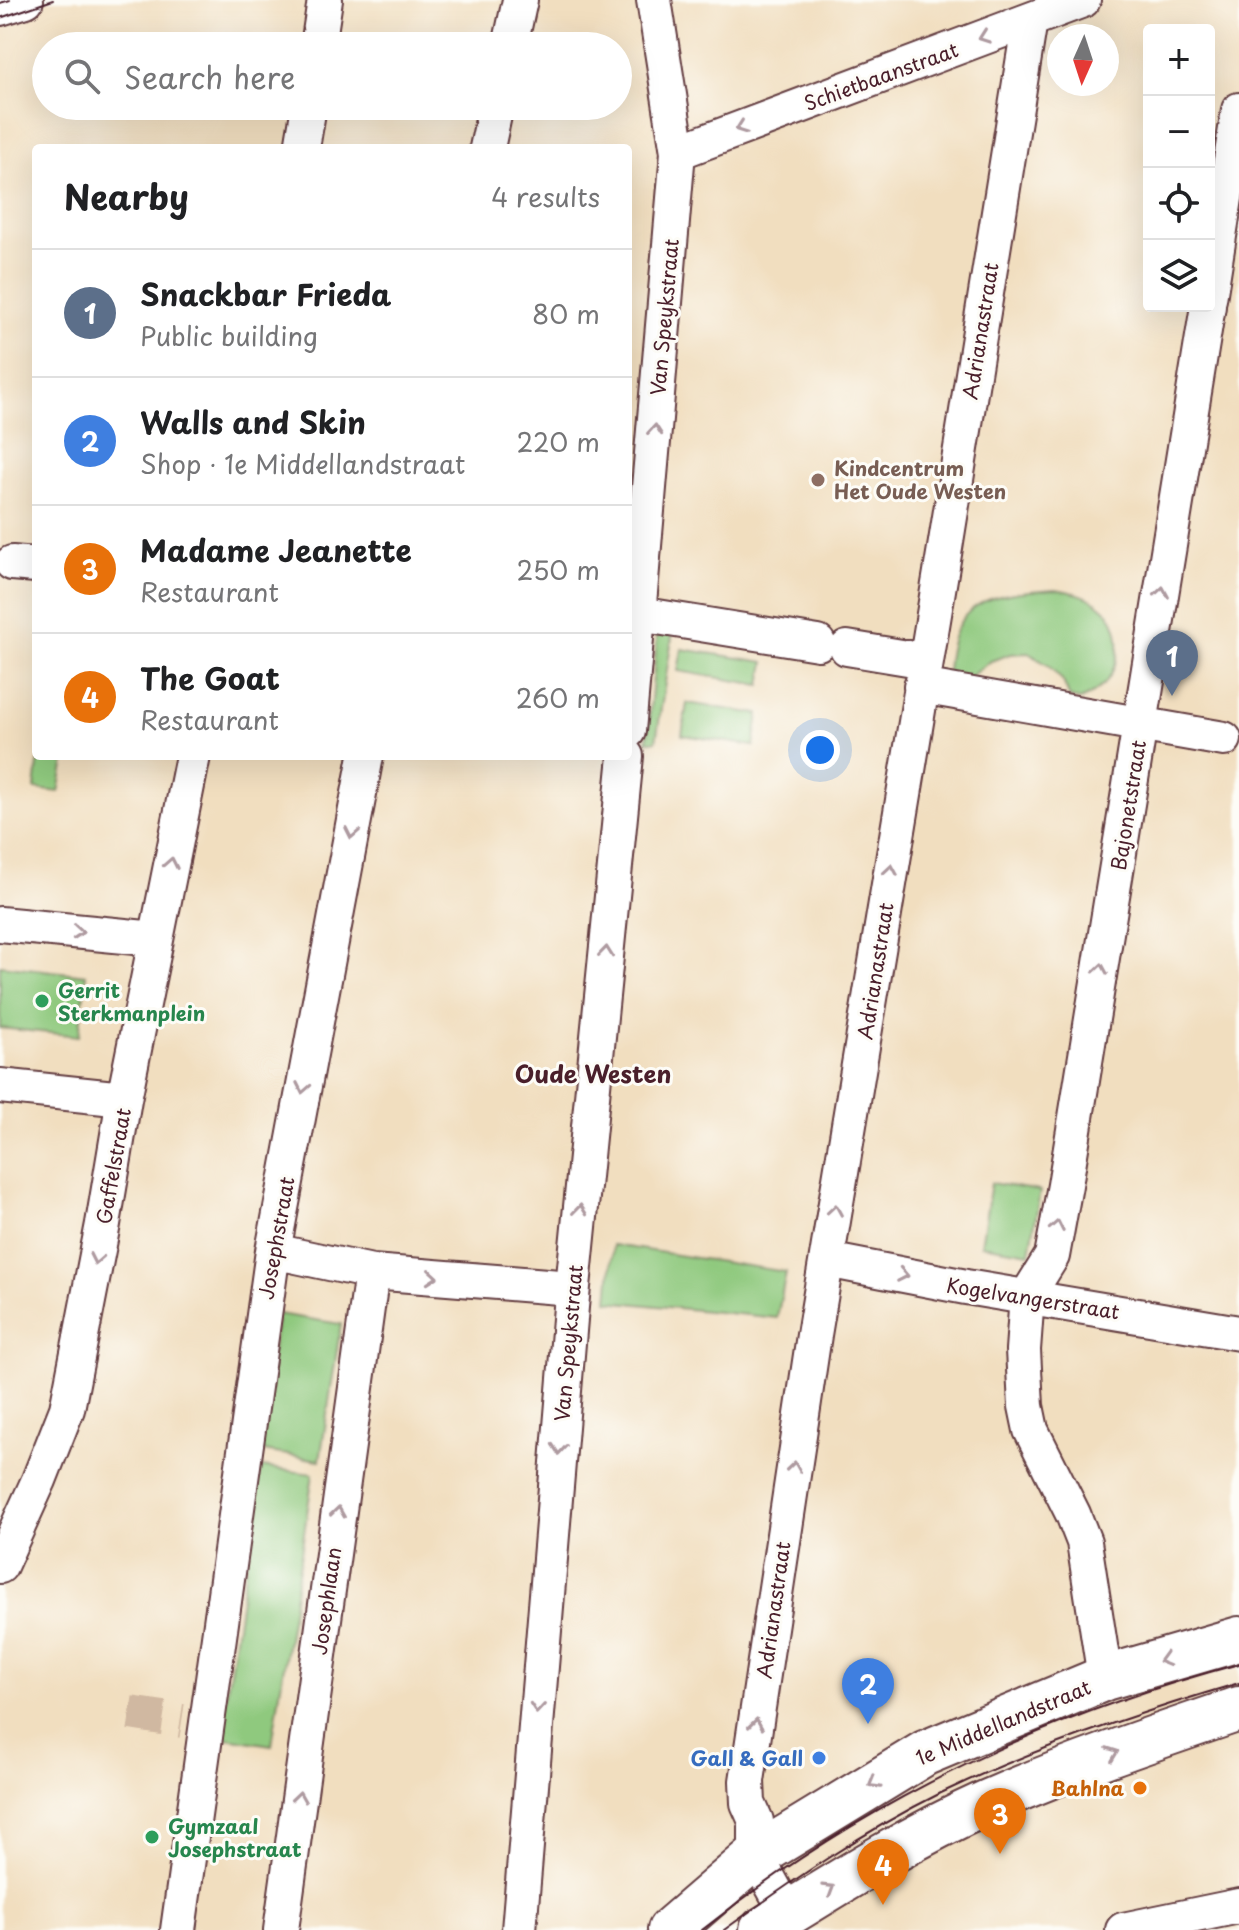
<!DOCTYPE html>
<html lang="en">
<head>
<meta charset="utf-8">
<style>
  body { margin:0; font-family:"Playpen Sans",sans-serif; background:#f6f6f6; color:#202124 }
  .controls { position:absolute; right:24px; top:24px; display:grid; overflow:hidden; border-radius:8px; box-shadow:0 8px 32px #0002 }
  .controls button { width:72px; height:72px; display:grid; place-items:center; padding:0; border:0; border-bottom:2px solid #e0e0e0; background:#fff; color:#202124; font:40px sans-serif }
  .compass { position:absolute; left:1047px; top:24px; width:72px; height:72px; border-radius:50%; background:#fff; box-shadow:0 8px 32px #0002; rotate:183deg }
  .you { position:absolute; left:820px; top:750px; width:28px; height:28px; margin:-20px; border:6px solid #fff; border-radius:50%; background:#1a73e8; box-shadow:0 0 0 12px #1a73e833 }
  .badge { display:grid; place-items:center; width:52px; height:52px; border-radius:50%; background:#db2777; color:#fff; font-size:26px; font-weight:700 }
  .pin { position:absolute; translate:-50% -66px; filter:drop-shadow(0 2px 4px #0008) }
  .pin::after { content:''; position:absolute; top:42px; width:28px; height:24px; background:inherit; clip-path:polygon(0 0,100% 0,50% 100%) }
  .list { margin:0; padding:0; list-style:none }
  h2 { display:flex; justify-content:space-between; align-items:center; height:104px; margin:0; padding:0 32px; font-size:34px }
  h2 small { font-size:26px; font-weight:400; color:#757577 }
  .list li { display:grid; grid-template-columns:52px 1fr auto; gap:24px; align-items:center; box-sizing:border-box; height:128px; padding:0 32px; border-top:2px solid #e0e0e0 }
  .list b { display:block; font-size:30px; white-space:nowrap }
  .list p { margin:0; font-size:26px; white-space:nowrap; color:#757577 }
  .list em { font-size:26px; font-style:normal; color:#757577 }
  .icon { flex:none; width:44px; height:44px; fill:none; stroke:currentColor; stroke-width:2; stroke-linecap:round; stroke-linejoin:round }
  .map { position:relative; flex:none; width:1239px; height:1930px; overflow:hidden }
  .search { position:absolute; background:#fff; box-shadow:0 8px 32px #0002; left:32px; top:32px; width:600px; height:88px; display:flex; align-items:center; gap:20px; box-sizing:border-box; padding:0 28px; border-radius:44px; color:#757577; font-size:30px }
  .panel { position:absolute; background:#fff; box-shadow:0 8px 32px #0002; left:32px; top:144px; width:600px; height:616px; border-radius:8px }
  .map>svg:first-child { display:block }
  .green { fill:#8fc97e; stroke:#6c7454; stroke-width:2 }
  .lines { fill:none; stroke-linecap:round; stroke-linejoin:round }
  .street-tunnel { stroke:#d0b8a1; stroke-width:34; stroke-dasharray:34 17; stroke-linecap:butt }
  .street-casing { stroke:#633c41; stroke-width:38 }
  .secondary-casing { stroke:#633c41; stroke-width:48 }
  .street { stroke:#fff; stroke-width:34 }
  .secondary { stroke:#fff; stroke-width:44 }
  .tram { stroke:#4a1f2b; stroke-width:2 }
  .oneway { stroke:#ae9aa0 }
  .education-dot { fill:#8d6e63; stroke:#fdfcf7; stroke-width:3 }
  .leisure-dot { fill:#2e9e5b; stroke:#fdfcf7; stroke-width:3 }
  .shop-dot { fill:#3f7fe0; stroke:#fdfcf7; stroke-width:3 }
  .food-dot { fill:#e8710a; stroke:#fdfcf7; stroke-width:3 }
  .labels { text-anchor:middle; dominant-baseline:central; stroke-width:6; stroke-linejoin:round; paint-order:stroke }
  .street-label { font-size:20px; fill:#4a1f2b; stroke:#fdfcf7 }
  .education-label { font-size:20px; font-weight:bold; fill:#785e54; stroke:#fdfcf7; text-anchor:start }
  .leisure-label { font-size:20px; font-weight:bold; fill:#27864d; stroke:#fdfcf7; text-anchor:start }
  .shop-label { font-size:20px; font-weight:bold; fill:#366cbe; stroke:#fdfcf7; text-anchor:end }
  .food-label { font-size:20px; font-weight:bold; fill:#c56008; stroke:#fdfcf7; text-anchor:end }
  .quarter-label { font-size:24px; font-weight:bold; fill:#4a1f2b; stroke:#fdfcf7 }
</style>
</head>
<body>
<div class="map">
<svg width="1239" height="1930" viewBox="0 0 1239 1930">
  <rect width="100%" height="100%" fill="#fdfcf7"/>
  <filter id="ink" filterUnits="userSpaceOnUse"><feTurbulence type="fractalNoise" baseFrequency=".0125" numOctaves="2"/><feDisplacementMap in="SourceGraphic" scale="16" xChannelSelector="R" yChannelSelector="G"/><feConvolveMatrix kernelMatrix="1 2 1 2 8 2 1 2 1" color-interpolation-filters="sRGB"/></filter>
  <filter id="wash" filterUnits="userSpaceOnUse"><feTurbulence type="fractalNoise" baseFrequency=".006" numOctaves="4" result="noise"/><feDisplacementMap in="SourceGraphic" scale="32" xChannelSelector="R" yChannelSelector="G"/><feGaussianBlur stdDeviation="1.8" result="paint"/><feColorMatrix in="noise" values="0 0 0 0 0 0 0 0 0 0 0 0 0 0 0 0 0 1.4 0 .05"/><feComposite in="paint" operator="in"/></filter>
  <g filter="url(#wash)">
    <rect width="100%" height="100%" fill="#f1debf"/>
    <path class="green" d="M 1056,589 C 1073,592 1089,595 1102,607 C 1124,625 1122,661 1106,682 C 1099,690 1089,696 1080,700 L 1070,698 L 1063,681 L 1049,666 L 1029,653 L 1010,654 L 991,661 L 965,680 L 954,680 L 947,672 C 951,598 992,593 1056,589 Z
      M 658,628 L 673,631 L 656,741 L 647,741 Z
      M 682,649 L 765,662 L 761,685 L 678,671 Z
      M 687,703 L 759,714 L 754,746 L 682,735 Z
      M 39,756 L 66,756 L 59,792 L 35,789 Z
      M 0,965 L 86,975 L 79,1036 L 0,1028 Z
      M 991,1183 L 1040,1191 L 1030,1253 L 981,1245 Z
      M 613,1245 L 786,1272 L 777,1318 L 608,1301 Z
      M 278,1314 L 341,1324 L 320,1460 L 256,1450 Z
      M 261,1467 L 313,1474 L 272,1745 L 220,1737 Z"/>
  </g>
  <g filter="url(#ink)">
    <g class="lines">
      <path class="street-tunnel" d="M 130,1713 L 182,1721"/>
      <g class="street-casing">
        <path id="street" d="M 0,8 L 26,0
          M 318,46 L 325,0
          M 510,46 L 520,0
          M 302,148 L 309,106
          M 487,148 L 496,106
          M 678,152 L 1083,0
          M 1209,299 L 1239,110
          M 12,563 L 36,565
          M 639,614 L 818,643
          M 847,648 L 926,661
          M 921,686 L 1224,739
          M 628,731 L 678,152 L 654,0
          M 0,924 L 156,939
          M 0,1086 L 124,1099
          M 273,1251 L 372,1272 L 572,1288
          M 827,1260 L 966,1287 L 1239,1333
          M 0,1566 L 39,1480 L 67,1409 L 103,1224 L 124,1099 L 193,756
          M 1105,1678 L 1084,1542 L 1073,1514 L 1031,1430 L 1026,1406 L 1023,1350 L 1027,1296 L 1052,1256 L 1065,1185 L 1208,306
          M 788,1914 L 756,1856 L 756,1821 L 748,1803 L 747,1781 L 814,1335 L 945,548 L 1030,20
          M 178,1930 L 273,1251 L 366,756
          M 281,1930 L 372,1272
          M 519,1930 L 571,1307 L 626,756
          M 1123,1930 L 1239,1906"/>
      </g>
      <g class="secondary-casing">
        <path id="secondary" d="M 670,1930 L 756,1856 L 925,1753 L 1105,1678 L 1239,1639
          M 762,1930 C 835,1885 908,1838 986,1803 C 1068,1767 1154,1738 1239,1709"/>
      </g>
      <use href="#street" class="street"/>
      <use href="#secondary" class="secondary"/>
      <path class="tram" d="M 0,3 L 10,0
        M 0,18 L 53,0
        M 702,1930 C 861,1804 1043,1716 1239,1664
        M 724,1930 C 793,1880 864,1831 941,1793 C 1037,1747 1137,1713 1239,1683"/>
    </g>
    <defs><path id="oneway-chevron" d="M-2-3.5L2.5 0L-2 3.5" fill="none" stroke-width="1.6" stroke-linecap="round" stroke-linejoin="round" transform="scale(2)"/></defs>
    <g class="oneway">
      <use href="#oneway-chevron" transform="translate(984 37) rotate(160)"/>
      <use href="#oneway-chevron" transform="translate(741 128) rotate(160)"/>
      <use href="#oneway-chevron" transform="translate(655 430) rotate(-85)"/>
      <use href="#oneway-chevron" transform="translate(1162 592) rotate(-81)"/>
      <use href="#oneway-chevron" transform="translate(352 833) rotate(101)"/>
      <use href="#oneway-chevron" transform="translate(171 863) rotate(-79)"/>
      <use href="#oneway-chevron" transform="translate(891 870) rotate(-81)"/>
      <use href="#oneway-chevron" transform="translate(78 932) rotate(5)"/>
      <use href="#oneway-chevron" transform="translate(606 952) rotate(-84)"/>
      <use href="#oneway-chevron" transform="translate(1101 969) rotate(-81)"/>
      <use href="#oneway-chevron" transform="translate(303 1088) rotate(101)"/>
      <use href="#oneway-chevron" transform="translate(580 1210) rotate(-84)"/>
      <use href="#oneway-chevron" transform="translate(835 1210) rotate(-81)"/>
      <use href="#oneway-chevron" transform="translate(1057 1226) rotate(-79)"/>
      <use href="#oneway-chevron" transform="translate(96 1259) rotate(101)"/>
      <use href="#oneway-chevron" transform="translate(903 1275) rotate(11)"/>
      <use href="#oneway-chevron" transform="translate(432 1277) rotate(5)"/>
      <use href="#oneway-chevron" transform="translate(559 1449) rotate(95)"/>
      <use href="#oneway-chevron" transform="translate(794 1467) rotate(-82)"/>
      <use href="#oneway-chevron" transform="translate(338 1512) rotate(-82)"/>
      <use href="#oneway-chevron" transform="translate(1164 1660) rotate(164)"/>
      <use href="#oneway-chevron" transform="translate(537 1708) rotate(95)"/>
      <use href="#oneway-chevron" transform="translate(756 1724) rotate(-82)"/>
      <use href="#oneway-chevron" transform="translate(1113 1753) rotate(-21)"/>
      <use href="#oneway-chevron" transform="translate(874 1783) rotate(150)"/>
      <use href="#oneway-chevron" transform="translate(299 1797) rotate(-82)"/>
      <use href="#oneway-chevron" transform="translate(829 1889) rotate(-32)"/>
    </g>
  </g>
  <circle class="education-dot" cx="818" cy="480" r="8"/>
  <g class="leisure-dot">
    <circle cx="42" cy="1001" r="8"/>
    <circle cx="152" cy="1837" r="8"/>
  </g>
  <circle class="shop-dot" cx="819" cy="1758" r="8"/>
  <circle class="food-dot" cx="1140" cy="1788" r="8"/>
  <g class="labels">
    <g class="street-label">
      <text transform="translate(881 76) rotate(-20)">Schietbaanstraat</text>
      <text transform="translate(664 317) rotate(-85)">Van Speykstraat</text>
      <text transform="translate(980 331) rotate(-81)">Adrianastraat</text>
      <text transform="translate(1128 805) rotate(-81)">Bajonetstraat</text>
      <text transform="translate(875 971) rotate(-81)">Adrianastraat</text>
      <text transform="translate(113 1166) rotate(-80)">Gaffelstraat</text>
      <text transform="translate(276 1238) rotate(-80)">Josephstraat</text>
      <text transform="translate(1033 1298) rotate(9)">Kogelvangerstraat</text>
      <text transform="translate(568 1343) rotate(-85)">Van Speykstraat</text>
      <text transform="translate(326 1601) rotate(-82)">Josephlaan</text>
      <text transform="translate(773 1610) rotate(-82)">Adrianastraat</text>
      <text transform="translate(1003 1722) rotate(-23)">1e Middellandstraat</text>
    </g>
    <g class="education-label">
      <text x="834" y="468">Kindcentrum<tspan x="834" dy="23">Het Oude Westen</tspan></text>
    </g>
    <g class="leisure-label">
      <text x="58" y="990">Gerrit<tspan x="58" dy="23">Sterkmanplein</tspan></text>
      <text x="168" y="1826">Gymzaal<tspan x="168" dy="23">Josephstraat</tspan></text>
    </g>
    <g class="shop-label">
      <text x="803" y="1758">Gall &amp; Gall</text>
    </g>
    <g class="food-label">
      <text x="1124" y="1788">Bahlna</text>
    </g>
    <g class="quarter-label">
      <text x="593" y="1073">Oude Westen</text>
    </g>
  </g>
</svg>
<div class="controls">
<button>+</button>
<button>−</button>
<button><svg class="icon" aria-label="locate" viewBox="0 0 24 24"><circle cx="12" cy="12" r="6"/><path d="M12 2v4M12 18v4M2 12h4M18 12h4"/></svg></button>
<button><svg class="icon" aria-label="layers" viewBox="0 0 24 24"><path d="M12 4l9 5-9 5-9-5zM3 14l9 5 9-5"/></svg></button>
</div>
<svg class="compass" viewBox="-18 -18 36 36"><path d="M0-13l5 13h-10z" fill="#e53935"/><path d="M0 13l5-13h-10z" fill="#757577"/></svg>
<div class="you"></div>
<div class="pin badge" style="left:1172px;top:696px;background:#5c6f8a">1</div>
<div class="pin badge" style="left:868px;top:1724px;background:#3f7fe0">2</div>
<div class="pin badge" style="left:1000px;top:1854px;background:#e8710a">3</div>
<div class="pin badge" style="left:883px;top:1905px;background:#e8710a">4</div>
<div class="search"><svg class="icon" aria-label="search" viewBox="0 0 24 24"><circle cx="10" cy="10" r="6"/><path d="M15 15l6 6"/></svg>Search here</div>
<section class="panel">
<h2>Nearby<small>4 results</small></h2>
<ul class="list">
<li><span class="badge" style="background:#5c6f8a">1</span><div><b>Snackbar Frieda</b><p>Public building</p></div><em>80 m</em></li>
<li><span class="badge" style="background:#3f7fe0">2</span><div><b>Walls and Skin</b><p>Shop · 1e Middellandstraat</p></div><em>220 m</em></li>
<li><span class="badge" style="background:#e8710a">3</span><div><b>Madame Jeanette</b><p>Restaurant</p></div><em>250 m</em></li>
<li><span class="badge" style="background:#e8710a">4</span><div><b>The Goat</b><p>Restaurant</p></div><em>260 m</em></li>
</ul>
</section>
</div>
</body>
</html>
